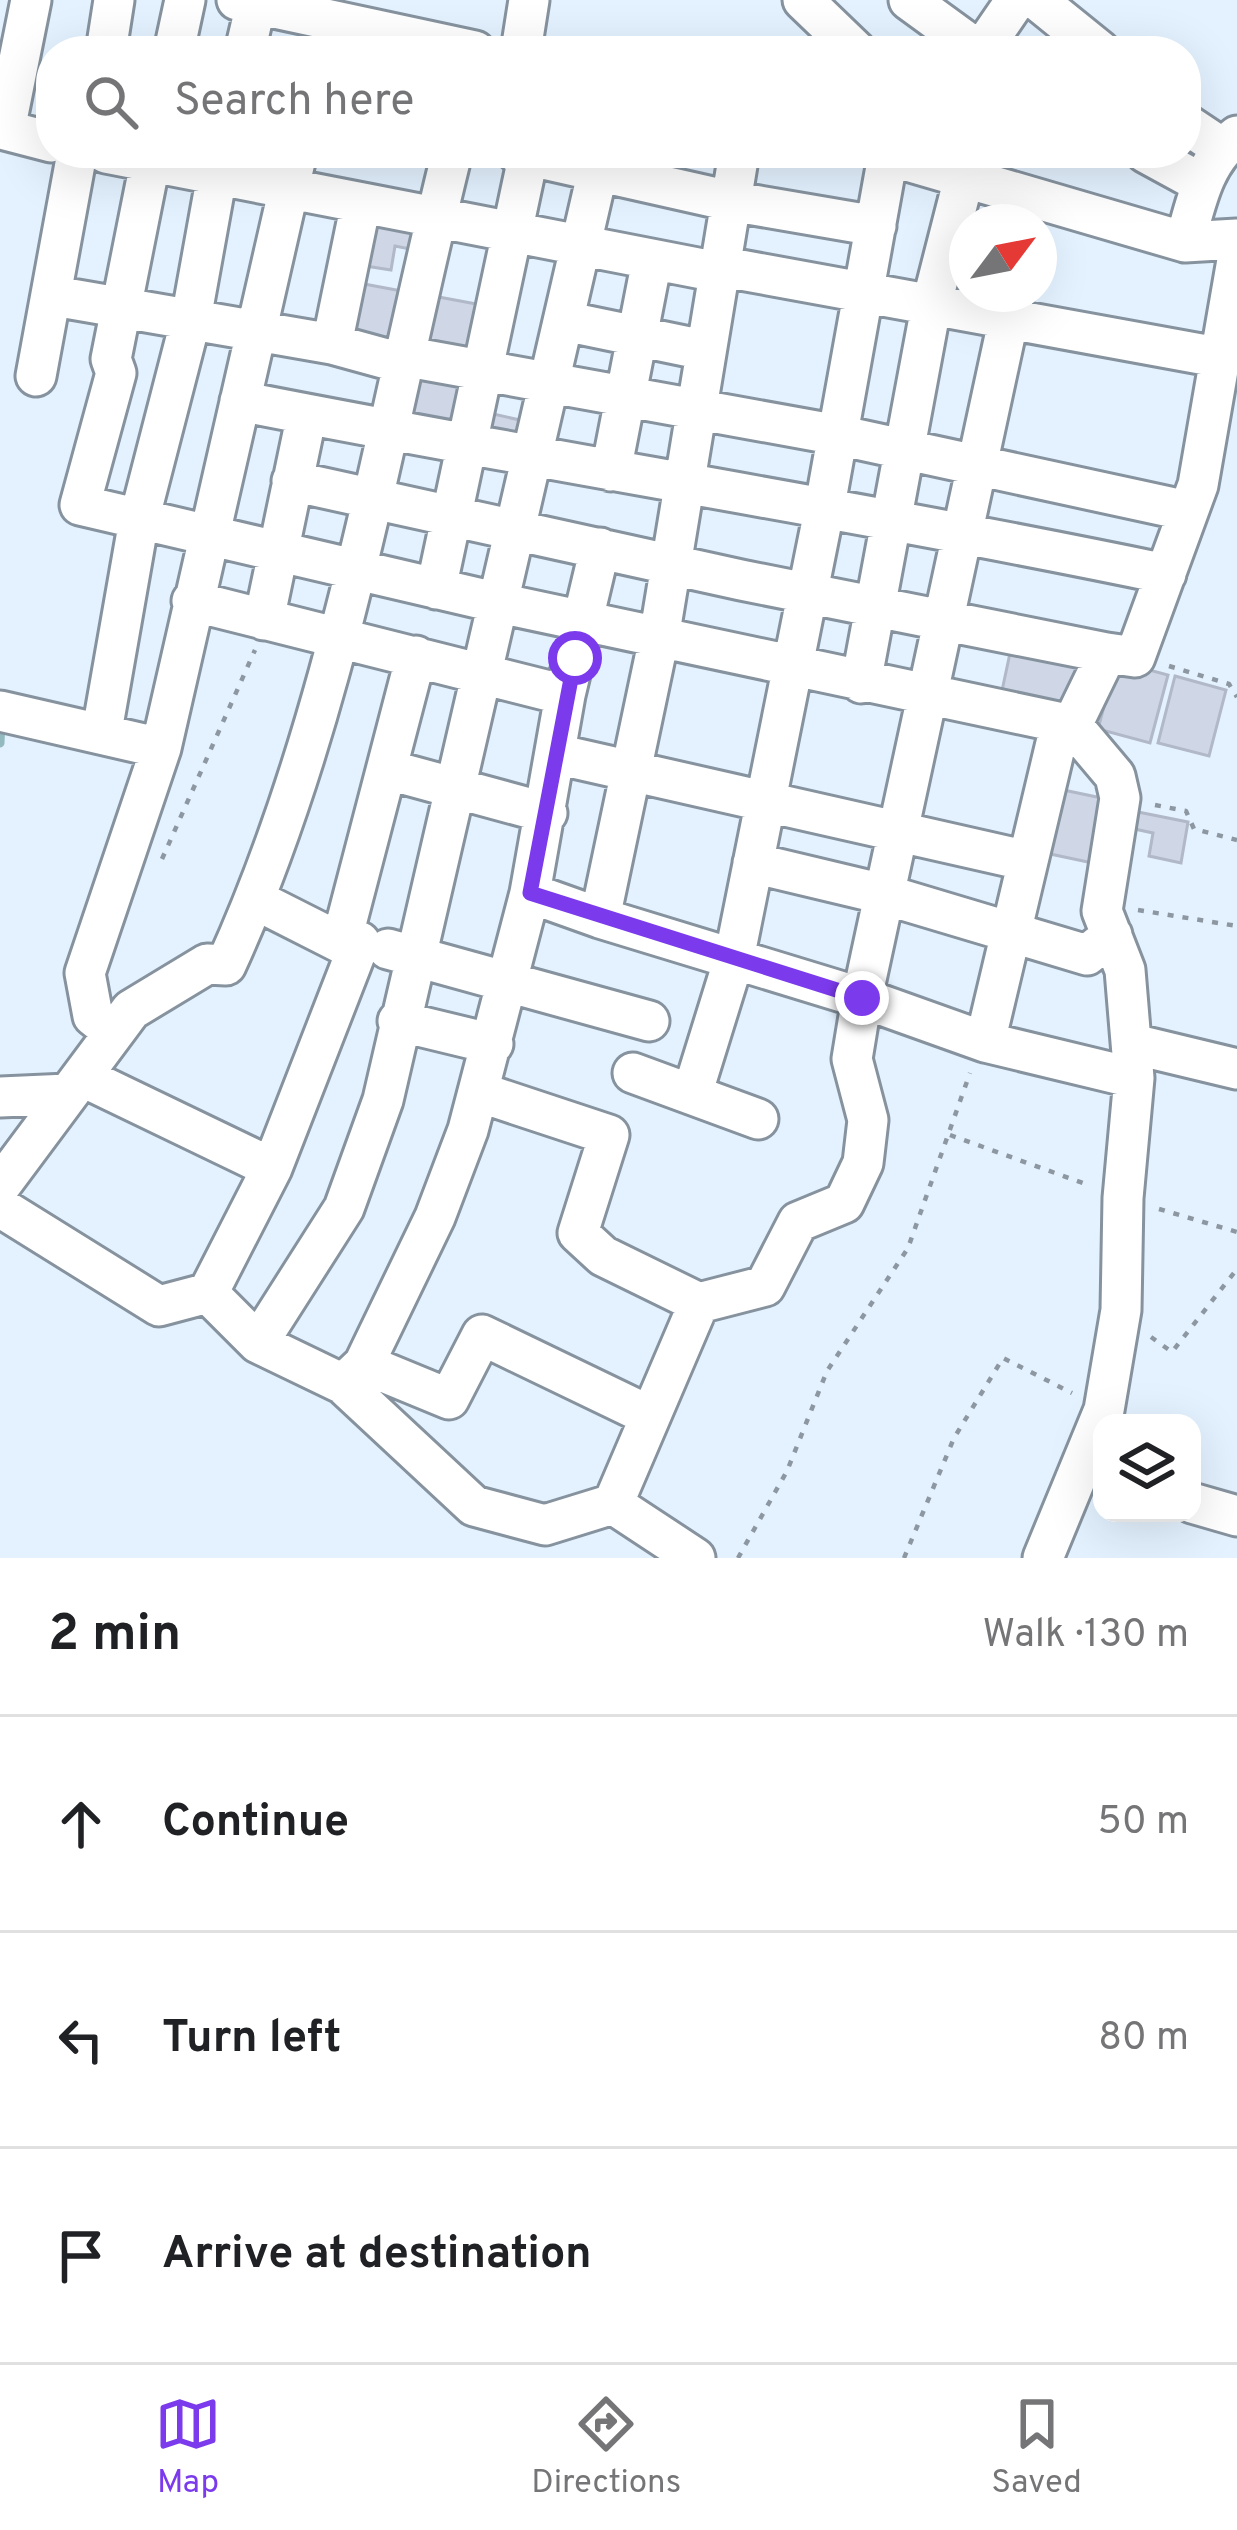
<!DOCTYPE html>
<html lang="en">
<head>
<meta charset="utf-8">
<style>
  body { margin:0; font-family:Overpass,sans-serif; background:#f2f2f2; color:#202124 }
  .controls { position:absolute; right:36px; bottom:36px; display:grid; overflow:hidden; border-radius:24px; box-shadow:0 12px 48px #0002 }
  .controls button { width:108px; height:108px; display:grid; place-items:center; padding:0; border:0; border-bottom:3px solid #e0e0e0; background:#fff; color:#202124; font:60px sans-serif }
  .compass { position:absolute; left:949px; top:204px; width:108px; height:108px; border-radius:50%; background:#fff; box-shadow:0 12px 48px #0002; rotate:58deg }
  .stop { position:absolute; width:36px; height:36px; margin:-27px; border:9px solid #7c3aed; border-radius:50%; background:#fff }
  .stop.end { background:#7c3aed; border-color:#fff; box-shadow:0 3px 12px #0008 }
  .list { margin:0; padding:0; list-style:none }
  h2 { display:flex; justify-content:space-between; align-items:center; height:156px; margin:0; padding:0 48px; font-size:51px }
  h2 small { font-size:39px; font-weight:400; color:#757577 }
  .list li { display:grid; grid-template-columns:78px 1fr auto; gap:36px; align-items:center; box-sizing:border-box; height:216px; padding:0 48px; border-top:3px solid #e0e0e0 }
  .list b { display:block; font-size:45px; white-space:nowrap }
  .list em { font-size:39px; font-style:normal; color:#757577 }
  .icon { flex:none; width:66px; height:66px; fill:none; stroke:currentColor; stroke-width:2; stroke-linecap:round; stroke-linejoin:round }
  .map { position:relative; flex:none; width:1237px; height:1558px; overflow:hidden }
  .search { position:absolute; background:#fff; box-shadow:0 12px 48px #0002; left:36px; right:36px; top:36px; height:132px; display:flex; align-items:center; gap:30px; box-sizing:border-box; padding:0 42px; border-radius:48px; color:#757577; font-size:45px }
  .sheet { height:804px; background:#fff }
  nav { display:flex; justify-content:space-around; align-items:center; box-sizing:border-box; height:168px; border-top:3px solid #e0e0e0; background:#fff; font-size:33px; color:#757577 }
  nav a { display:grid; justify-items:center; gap:6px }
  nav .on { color:#7c3aed }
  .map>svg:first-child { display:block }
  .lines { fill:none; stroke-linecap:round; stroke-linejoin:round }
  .stream { stroke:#93babf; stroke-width:9 }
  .building { fill:#cfd7e6; stroke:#b1b8c7; stroke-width:3 }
  .minor-casing { stroke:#86939f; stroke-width:45 }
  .path { stroke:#8d97a1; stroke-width:4.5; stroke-dasharray:6 9; stroke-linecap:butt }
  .minor { stroke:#fff; stroke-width:39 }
  .route { stroke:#7c3aed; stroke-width:15 }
</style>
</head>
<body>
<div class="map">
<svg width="1237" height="1558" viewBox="0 0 1237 1558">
  <rect width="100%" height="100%" fill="#e4f2ff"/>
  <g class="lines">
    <path class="stream" d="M 0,743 L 1,720"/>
  </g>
  <path class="building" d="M 366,221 L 419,230 L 415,250 L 395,246 L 391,270 L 359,265 Z
    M 348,281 L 407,292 L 398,347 L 339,337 Z
    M 428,295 L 487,306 L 476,363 L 418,352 Z
    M 414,360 L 475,373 L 461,436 L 400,423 Z
    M 480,411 L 533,423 L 526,455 L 473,443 Z
    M 1013,639 L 1083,654 L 1070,715 L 1000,700 Z
    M 1116,661 L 1168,675 L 1150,743 L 1098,729 Z
    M 1175,676 L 1226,690 L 1209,756 L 1158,743 Z
    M 1054,788 L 1111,800 L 1097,864 L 1041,852 Z
    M 1133,811 L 1188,822 L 1181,863 L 1149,856 L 1153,833 L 1130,828 Z"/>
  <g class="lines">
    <g class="minor-casing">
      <path id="minor" d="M 31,0 L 5,130 L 51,142
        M 237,0 L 475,51
        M 803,0 L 856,51
        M 909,0 L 979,51
        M 1037,0 L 1100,51
        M 106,51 L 114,0
        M 174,51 L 185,0
        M 245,51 L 256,4
        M 521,51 L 529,0
        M 981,51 L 1016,0
        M 1186,124 L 1222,148
        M 106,153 L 718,272
        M 152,153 L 111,359 L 116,373 L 80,505 L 499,603 L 1072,725 L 1115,776 L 1120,798 L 1102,911 L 1125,970 L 1134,1078 L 1123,1198 L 1121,1310 L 1104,1410 L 1043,1558
        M 517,153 L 730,201 L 876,226
        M 880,153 L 1185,242 L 1237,239
        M 1146,153 L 1201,183
        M 1185,242 C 1196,203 1203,162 1237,136
        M 719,266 L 1217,357
        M 54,296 L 332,344 L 401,363
        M 564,321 L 704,350
        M 332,344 L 361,203
        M 403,356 L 838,435 L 1188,511
        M 36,376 L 77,153
        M 240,401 C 548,462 858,510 1166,574
        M 611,471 L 652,260
        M 292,481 L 741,580 L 1107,653
        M 436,589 L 529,153
        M 192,601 L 565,695
        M 264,620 L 307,414
        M 861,683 L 931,307 L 964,178
        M 0,711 L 161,748
        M 102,731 L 139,520 L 191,319 L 221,153
        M 556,754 L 1028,861
        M 389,770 L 547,813
        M 753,863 L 883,894 L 1087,955 L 1112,935
        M 530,893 L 565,695 L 600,548
        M 256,900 L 341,943 L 416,656
        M 600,918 L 862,998 L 985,1042 L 1134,1078
        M 360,942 L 272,1168 L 208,1293 L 258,1343 L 343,1384 L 364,1364 L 435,1217 L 468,1130 L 530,893 L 600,918 L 659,638 L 739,153
        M 388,949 L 649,1021
        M 398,1021 L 493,1044
        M 113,1032 L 93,1016 L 85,973 L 161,748 L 297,153
        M 985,1042 L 1057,739 L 1072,725 L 1107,653 L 1135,657 L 1198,485 L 1237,260
        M 1133,1044 L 1237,1069
        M 633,1073 L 758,1119
        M 83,1077 L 272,1168
        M 693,1091 L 734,959 L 824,511 L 888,156
        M 482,1093 L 609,1135 L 578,1233 L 603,1256 L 699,1303 L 765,1286 L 798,1222 L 844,1203 L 863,1163 L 868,1120 L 852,1059 L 862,998 L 1014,294
        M 0,1097 L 68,1094
        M 0,1186 L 131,1010 L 207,964 L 226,965 C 341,713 385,421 452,153
        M 0,1207 L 159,1306 L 208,1293
        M 258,1343 L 344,1208 L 383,1100 L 602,153
        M 364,1364 L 449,1399 L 482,1335 L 650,1416
        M 343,1384 L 474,1506 L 545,1525 L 613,1504
        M 1192,1503 L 1237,1516
        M 613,1504 L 699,1303
        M 613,1504 L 695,1558"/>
    </g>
    <path class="path" d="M 1169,666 L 1229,684 L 1237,697
      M 1155,805 L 1186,811 L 1194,829 L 1237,840
      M 162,859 L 255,650
      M 1138,910 L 1237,926
      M 950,1135 L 1091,1186
      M 1159,1209 L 1237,1232
      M 1151,1337 L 1172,1352 L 1237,1269
      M 738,1558 L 787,1471 L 827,1371 L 908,1248 L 970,1073
      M 904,1558 L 954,1438 L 1003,1358 L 1072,1393"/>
    <use href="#minor" class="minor"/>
  </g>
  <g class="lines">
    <path class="route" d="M 575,658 L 530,893 L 862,998"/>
  </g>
</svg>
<div class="controls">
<button><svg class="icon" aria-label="layers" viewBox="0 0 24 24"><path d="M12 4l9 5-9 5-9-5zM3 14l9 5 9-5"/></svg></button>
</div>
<svg class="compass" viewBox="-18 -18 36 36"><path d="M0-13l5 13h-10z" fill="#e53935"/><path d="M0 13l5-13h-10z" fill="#757577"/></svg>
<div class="stop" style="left:575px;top:658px"></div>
<div class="stop end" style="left:862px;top:998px"></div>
<div class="search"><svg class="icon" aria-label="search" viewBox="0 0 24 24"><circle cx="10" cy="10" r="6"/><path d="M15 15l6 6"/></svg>Search here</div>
</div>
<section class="sheet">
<h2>2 min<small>Walk · 130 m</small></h2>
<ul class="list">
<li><svg class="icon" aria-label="ahead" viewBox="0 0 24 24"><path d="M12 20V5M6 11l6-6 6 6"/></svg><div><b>Continue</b></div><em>50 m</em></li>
<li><svg class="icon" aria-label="left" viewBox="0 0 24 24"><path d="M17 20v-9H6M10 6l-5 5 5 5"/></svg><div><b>Turn left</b></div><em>80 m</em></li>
<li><svg class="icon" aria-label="arrive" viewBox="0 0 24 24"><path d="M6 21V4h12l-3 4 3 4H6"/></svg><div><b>Arrive at destination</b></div></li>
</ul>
</section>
<nav>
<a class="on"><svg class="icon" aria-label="map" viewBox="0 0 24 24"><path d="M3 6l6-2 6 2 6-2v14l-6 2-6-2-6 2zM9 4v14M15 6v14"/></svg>Map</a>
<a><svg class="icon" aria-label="directions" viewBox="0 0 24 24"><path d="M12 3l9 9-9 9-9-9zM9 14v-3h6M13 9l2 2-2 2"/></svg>Directions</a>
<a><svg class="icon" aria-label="saved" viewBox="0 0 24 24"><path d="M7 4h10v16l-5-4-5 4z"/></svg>Saved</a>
</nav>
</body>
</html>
